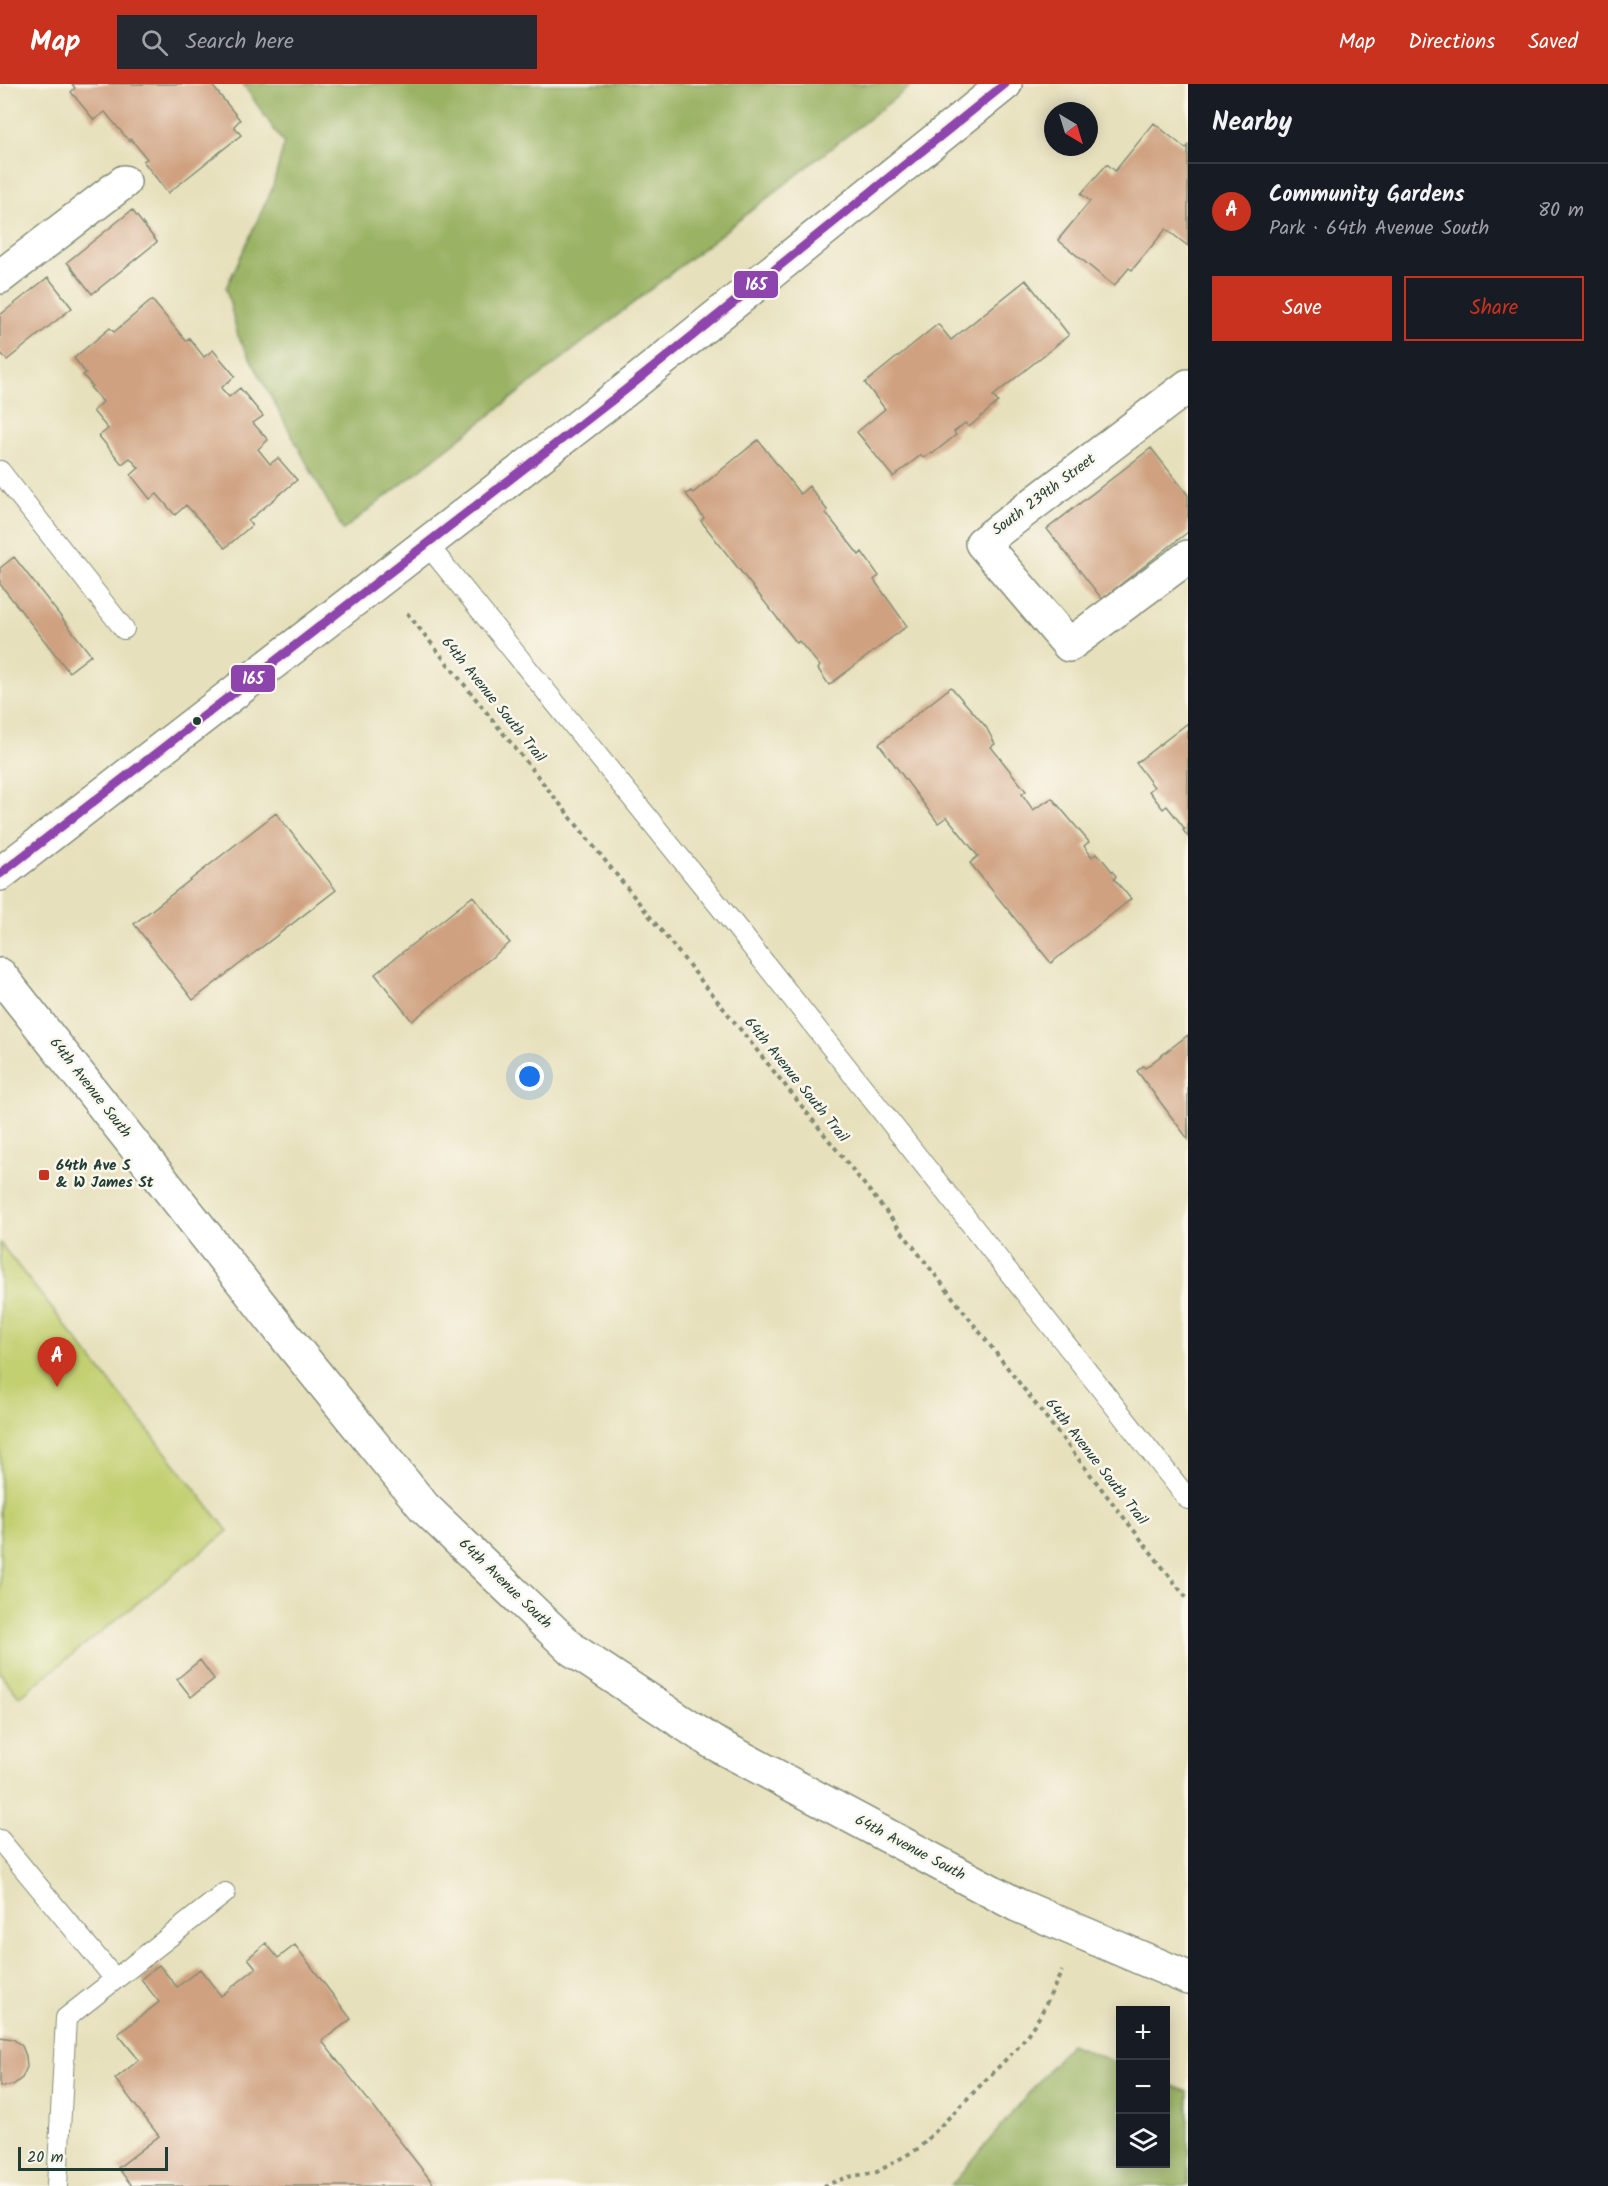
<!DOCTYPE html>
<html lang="en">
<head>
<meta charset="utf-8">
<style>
  body { margin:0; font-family:Kalam,sans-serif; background:#242831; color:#f1f3f6 }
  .controls { position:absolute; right:18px; bottom:18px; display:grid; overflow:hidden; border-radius:0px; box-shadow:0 3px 15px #0003 }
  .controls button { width:54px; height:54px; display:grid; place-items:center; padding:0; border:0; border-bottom:2px solid #363941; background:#171b24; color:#f1f3f6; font:30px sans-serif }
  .compass { position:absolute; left:1044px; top:18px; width:54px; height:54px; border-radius:50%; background:#171b24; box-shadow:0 3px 15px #0003; rotate:142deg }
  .scale { position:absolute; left:18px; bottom:15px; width:150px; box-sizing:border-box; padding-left:6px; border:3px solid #1f3d34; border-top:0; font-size:16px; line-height:21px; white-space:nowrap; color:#1f3d34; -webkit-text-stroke:4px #fbf7ec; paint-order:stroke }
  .you { position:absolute; left:530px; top:993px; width:21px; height:21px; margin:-15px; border:4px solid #fff; border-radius:50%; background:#1a73e8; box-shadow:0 0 0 9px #1a73e833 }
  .badge { display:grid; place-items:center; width:39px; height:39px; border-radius:50%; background:#c8321e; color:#fff; font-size:20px; font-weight:700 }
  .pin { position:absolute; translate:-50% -50px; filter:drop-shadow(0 2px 3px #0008) }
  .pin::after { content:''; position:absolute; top:32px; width:21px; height:18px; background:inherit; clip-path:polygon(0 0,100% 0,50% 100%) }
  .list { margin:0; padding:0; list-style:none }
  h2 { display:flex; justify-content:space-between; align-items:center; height:78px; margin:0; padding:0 24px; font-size:26px }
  h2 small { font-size:20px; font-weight:400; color:#9ea1a6 }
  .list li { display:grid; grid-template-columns:39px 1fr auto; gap:18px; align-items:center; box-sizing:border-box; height:96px; padding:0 24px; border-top:2px solid #363941 }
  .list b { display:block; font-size:22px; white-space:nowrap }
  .list p { margin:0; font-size:20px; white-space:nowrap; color:#9ea1a6 }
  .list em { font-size:20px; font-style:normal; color:#9ea1a6 }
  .actions { display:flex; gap:12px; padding:18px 24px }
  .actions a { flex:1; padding:14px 0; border:2px solid #c8321e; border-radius:0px; text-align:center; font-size:21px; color:#c8321e }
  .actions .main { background:#c8321e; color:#fff }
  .icon { flex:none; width:33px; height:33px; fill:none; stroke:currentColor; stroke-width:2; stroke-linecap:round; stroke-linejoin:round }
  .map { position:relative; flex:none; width:1188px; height:2102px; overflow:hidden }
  header { display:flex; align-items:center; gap:36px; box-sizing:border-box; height:84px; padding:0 30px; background:#c8321e; color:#fff }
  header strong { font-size:28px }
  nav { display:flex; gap:33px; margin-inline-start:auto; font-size:21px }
  .search { width:420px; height:54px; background:#242831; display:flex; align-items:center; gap:15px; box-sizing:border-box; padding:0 21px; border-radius:0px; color:#9ea1a6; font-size:22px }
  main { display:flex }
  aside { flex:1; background:#171b24 }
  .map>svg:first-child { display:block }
  .green { fill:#c3d072; stroke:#718653; stroke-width:1.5 }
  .forest { fill:#9ab264; stroke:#5c784c; stroke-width:1.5 }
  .building { fill:#cfa180 }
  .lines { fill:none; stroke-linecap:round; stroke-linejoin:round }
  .lane-casing { stroke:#838e78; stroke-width:22 }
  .street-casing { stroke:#838e78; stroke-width:36 }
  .secondary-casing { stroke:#838e78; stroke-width:36 }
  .path { stroke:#838e78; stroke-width:4; stroke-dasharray:4.5 4.5; stroke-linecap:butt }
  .lane { stroke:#fff; stroke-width:20 }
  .street { stroke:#fff; stroke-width:33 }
  .secondary { stroke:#fff; stroke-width:33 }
  .bus-1-casing { stroke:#fbf7ec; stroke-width:14 }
  .bus-1 { stroke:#8e44ad; stroke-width:9 }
  .bus-dot { fill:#1f3d34; stroke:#fbf7ec; stroke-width:2 }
  .poi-dot { fill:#c8321e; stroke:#fbf7ec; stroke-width:2 }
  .labels { text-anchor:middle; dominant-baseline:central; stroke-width:5; stroke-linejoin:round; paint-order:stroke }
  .street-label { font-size:15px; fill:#1f3d34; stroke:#fbf7ec }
  .poi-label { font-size:15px; font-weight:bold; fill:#1f3d34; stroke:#fbf7ec; text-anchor:start }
  .line-badge { stroke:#fbf7ec; stroke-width:2 }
  .badge-label { font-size:16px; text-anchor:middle; font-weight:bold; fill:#fff }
</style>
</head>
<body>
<header>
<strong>Map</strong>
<div class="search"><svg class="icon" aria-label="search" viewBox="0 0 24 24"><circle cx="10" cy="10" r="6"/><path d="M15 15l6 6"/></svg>Search here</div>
<nav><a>Map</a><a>Directions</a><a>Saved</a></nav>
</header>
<main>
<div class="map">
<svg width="1188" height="2102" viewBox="0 0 1188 2102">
  <rect width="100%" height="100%" fill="#fbf7ec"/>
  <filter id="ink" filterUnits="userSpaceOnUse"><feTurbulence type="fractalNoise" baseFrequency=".0167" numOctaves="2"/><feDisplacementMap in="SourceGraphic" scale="12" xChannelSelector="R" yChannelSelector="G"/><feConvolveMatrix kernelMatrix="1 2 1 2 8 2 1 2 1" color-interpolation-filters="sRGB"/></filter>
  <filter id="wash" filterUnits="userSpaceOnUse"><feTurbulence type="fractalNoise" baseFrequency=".008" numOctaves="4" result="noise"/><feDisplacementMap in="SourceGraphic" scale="24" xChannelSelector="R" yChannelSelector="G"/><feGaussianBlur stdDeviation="1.35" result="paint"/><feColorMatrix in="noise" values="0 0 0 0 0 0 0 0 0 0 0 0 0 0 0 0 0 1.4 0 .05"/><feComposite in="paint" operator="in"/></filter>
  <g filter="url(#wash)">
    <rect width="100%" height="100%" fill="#e7e0bc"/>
    <path class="green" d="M 0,1159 L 228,1447 L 19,1613 L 0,1589 Z"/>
    <path class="forest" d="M 243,0 L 913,0 L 343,446 L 238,252 L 226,204 L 272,105 L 284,60 Z
      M 1070,1960 L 1120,1980 L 1120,2080 L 1166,2080 L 1166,1999 L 1188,2008 L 1188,2102 L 951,2102 Z"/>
    <g id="blocks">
      <path class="building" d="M 72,0 L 211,0 L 240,36 L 234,42 L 241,51 L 168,109 L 143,77 L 147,75 L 131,55 L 129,57 L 105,28 L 94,36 L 71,8 L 75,4 Z
        M 1154,39 L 1186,65 L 1188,62 L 1188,162 L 1166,145 L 1132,186 L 1129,184 L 1114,202 L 1058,156 L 1090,117 L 1081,110 L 1107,80 L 1115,87 Z
        M 132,126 L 157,158 L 92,210 L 67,178 Z
        M 48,193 L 72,224 L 7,276 L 0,268 L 0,231 Z
        M 1026,196 L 1069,251 L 993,312 L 998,318 L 969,343 L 965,339 L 954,348 L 956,351 L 932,370 L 931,369 L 924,374 L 921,371 L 893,393 L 857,348 L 885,325 L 865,299 L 938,240 L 951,256 Z
        M 152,216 L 186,257 L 189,254 L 204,273 L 213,266 L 235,292 L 221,304 L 229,313 L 240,304 L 263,332 L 253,339 L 268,356 L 258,365 L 270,380 L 278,374 L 297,396 L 248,437 L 252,441 L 225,464 L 186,421 L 175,431 L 157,410 L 150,415 L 131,391 L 139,384 L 130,374 L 122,380 L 99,352 L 108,345 L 93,327 L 103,318 L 90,303 L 92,302 L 83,291 L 86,289 L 74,274 L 110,244 L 114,248 Z
        M 758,356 L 800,410 L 809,402 L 827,426 L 826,429 L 859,471 L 862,468 L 879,492 L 874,496 L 907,542 L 829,601 L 818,585 L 820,582 L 799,557 L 797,559 L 701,437 L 704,434 L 686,410 L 691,407 L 693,409 Z
        M 1151,364 L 1188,411 L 1188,448 L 1102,515 L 1047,445 Z
        M 14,473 L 91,571 L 69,588 L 0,500 L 0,484 Z
        M 951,603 L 986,643 L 995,660 L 991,663 L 1026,707 L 1022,710 L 1033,726 L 1052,714 L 1089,758 L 1084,762 L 1092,773 L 1097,769 L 1116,792 L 1114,795 L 1131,815 L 1051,879 L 970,779 L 978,772 L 947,733 L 938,739 L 879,660 Z
        M 1188,639 L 1188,753 L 1183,746 L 1185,745 L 1167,722 L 1163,725 L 1149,707 L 1154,703 L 1136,679 Z
        M 276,729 L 336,806 L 193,916 L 134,840 Z
        M 473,812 L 510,859 L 412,937 L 375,890 Z
        M 1188,951 L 1188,1055 L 1137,987 L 1143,982 L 1145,984 Z
        M 200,1576 L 214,1595 L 191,1613 L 177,1595 Z
        M 266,1859 L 278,1874 L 295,1861 L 351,1935 L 322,1957 L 435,2102 L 132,2102 L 118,2084 L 159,2052 L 115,1995 L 139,1976 L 118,1950 L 159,1918 L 141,1895 L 159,1881 L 177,1903 L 200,1885 L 221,1912 L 256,1884 L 248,1874 Z
        M 0,1953 L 13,1955 L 22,1962 L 26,1972 L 27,1983 L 22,1994 L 13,2001 L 0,2003 Z"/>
    </g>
  </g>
  <g filter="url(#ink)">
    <use href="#blocks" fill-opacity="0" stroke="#838e78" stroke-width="1.5"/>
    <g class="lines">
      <g class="lane-casing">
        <path id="lane" d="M 0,387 L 124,545
          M 427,460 L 737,844 L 1188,1415
          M 0,1756 L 115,1895
          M 57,2102 L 66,1934 L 225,1809"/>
      </g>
      <g class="street-casing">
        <path id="street" d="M 0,193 L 124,98
          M 1188,302 L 982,459 L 1069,561 L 1188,473
          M 0,790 L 624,307 L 1005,0"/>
      </g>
      <g class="secondary-casing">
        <path id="secondary" d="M 0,891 L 289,1257 L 424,1423 L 573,1566 L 712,1658 L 1017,1821 L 1188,1894"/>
      </g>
      <path class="path" d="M 407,529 L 884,1125 L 1188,1516
        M 823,2102 L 848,2093 L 877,2088 L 919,2064 L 1020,1961 L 1040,1932 L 1062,1887"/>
      <use href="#lane" class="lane"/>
      <use href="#street" class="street"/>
      <use href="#secondary" class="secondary"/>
      <g class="bus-1-casing">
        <path id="bus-1" d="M 0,790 L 624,307 L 1005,0"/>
      </g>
      <use href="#bus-1" class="bus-1"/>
    </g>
  </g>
  <circle class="bus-dot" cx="197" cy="637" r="5"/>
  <rect class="poi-dot" x="38" y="1085" width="12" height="12" rx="3"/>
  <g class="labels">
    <g class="street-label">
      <text transform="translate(1044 411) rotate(-37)">South 239th Street</text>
      <text transform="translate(493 616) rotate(51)">64th Avenue South Trail</text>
      <text transform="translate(796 996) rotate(51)">64th Avenue South Trail</text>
      <text transform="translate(90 1004) rotate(52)">64th Avenue South</text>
      <text transform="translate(1096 1378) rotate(52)">64th Avenue South Trail</text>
      <text transform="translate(505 1500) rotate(44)">64th Avenue South</text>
      <text transform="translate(910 1764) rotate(28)">64th Avenue South</text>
    </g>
    <g class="poi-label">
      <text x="56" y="1082">64th Ave S<tspan x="56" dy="17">&amp; W James St</tspan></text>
    </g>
  </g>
  <g class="line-badge">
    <rect x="733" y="186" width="46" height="29" rx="6" fill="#8e44ad"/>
    <rect x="230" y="580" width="46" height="29" rx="6" fill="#8e44ad"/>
  </g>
  <g class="badge-label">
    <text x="756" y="206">165</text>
    <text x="253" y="600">165</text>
  </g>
</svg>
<div class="controls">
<button>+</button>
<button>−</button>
<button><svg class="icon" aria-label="layers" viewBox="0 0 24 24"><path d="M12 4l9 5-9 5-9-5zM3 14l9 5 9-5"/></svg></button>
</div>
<svg class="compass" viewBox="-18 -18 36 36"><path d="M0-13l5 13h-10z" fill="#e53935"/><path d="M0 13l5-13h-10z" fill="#9ea1a6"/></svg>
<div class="scale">20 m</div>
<div class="you"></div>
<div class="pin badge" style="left:57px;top:1303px">A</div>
</div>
<aside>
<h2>Nearby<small></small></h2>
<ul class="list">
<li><span class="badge">A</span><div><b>Community Gardens</b><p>Park · 64th Avenue South</p></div><em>80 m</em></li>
</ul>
<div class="actions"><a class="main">Save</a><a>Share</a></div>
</aside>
</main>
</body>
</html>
